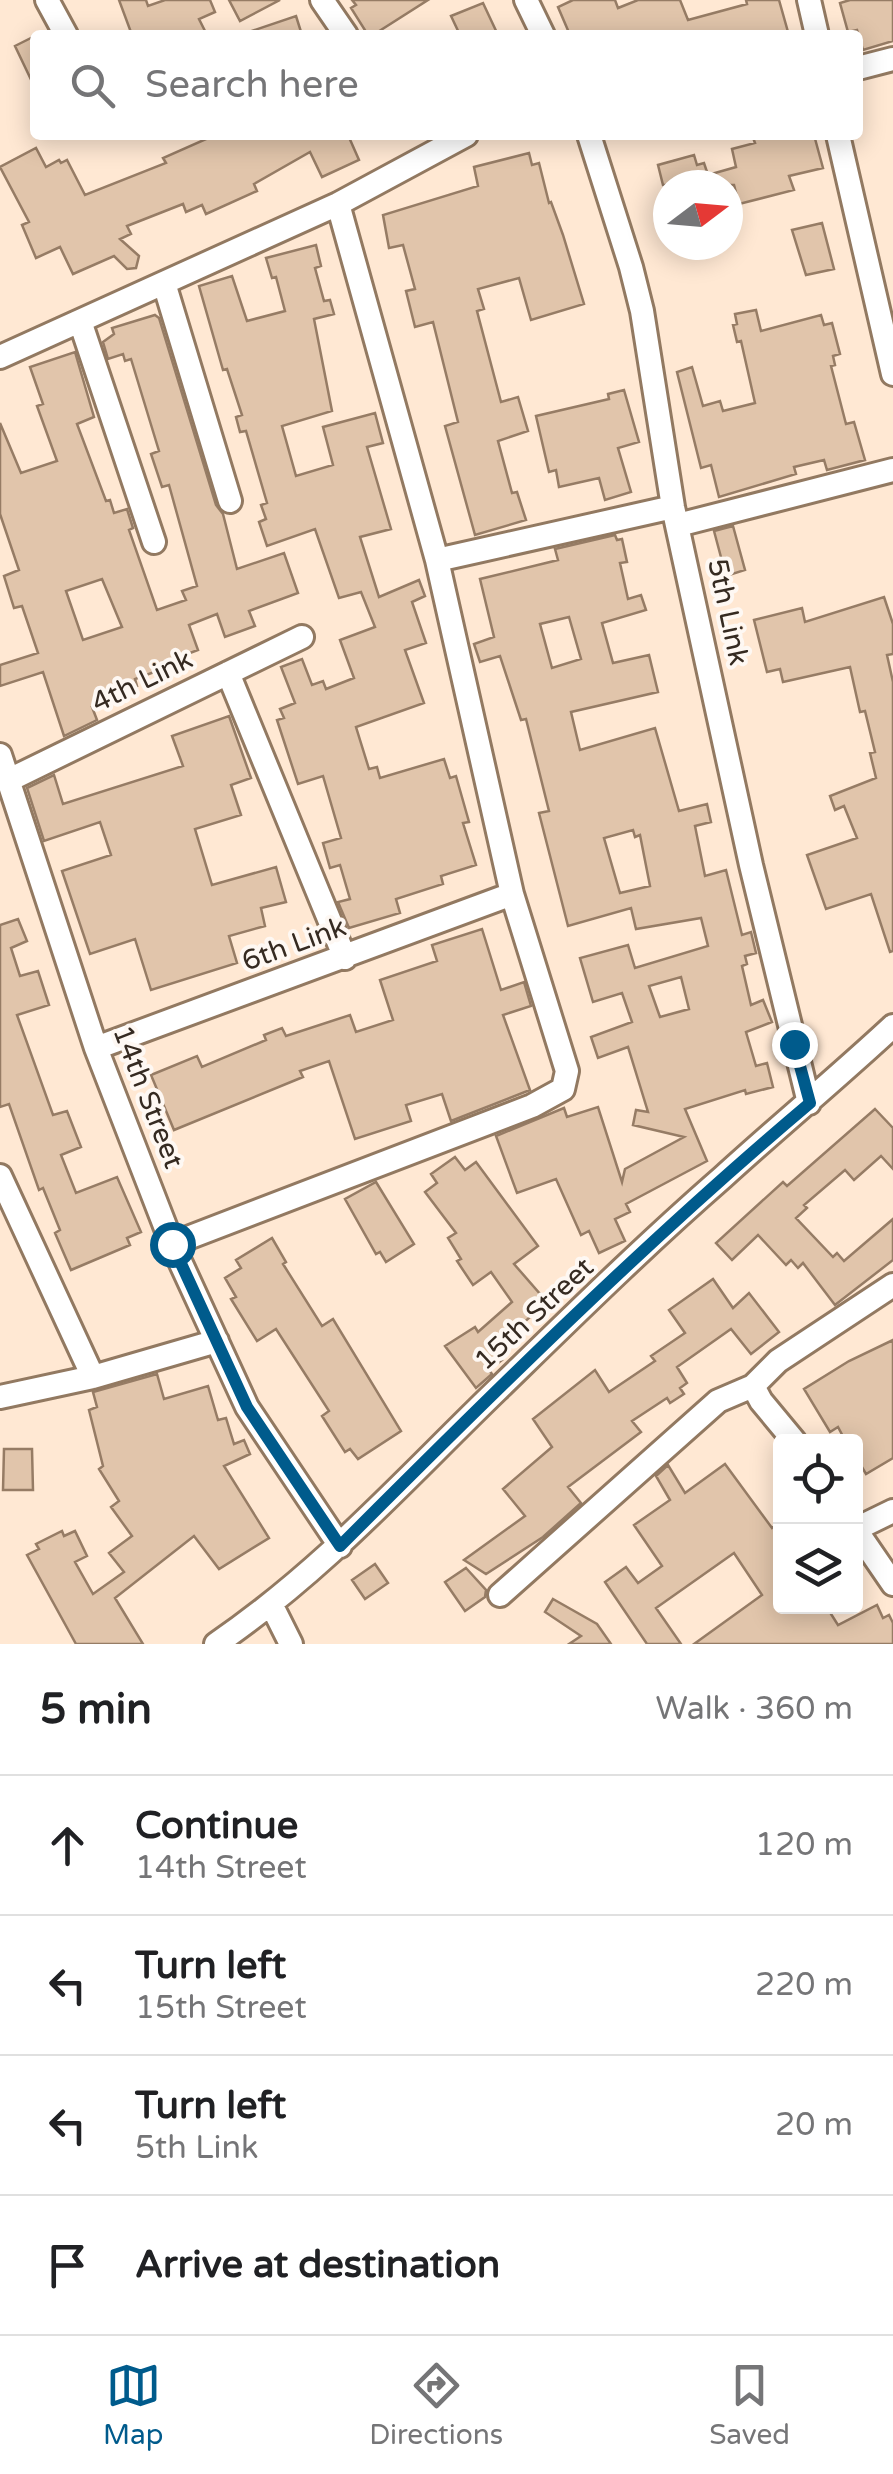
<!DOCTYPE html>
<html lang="en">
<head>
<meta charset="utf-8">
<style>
  body { margin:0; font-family:"Varela Round",sans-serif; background:#f6f6f6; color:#202124 }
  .controls { position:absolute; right:30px; bottom:30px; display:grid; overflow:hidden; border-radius:10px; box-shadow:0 5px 25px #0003 }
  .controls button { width:90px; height:90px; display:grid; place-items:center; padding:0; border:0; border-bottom:2px solid #e0e0e0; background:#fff; color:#202124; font:50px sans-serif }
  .compass { position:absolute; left:653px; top:170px; width:90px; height:90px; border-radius:50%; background:#fff; box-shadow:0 5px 25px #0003; rotate:74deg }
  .stop { position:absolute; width:30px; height:30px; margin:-22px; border:8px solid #005b8c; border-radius:50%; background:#fff }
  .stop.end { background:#005b8c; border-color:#fff; box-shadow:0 2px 10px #0008 }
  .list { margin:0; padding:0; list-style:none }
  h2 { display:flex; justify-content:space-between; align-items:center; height:130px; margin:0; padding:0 40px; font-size:42px }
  h2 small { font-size:32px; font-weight:400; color:#757577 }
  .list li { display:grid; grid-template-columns:65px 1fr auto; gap:30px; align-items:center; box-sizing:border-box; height:140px; padding:0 40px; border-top:2px solid #e0e0e0 }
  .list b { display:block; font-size:38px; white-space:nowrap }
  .list p { margin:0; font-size:32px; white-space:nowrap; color:#757577 }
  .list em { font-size:32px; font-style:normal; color:#757577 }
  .icon { flex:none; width:55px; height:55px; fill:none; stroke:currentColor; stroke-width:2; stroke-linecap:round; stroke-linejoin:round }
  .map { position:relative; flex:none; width:893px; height:1644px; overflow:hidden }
  .search { position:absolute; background:#fff; box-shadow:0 5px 25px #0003; left:30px; right:30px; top:30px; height:110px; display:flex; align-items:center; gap:25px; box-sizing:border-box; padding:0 35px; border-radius:10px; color:#757577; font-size:38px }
  .sheet { height:690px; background:#fff }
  nav { display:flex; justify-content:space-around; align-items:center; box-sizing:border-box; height:140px; border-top:2px solid #e0e0e0; background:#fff; font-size:28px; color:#757577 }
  nav a { display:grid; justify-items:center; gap:5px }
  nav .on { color:#005b8c }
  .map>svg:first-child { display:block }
  .building { fill:#e1c5ab; stroke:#967c65; stroke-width:2.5; fill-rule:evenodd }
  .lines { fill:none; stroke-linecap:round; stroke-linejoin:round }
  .minor-casing { stroke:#927961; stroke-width:28 }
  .minor { stroke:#fff; stroke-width:22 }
  .route { stroke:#005b8c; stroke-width:12 }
  .labels { text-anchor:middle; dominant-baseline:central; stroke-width:8; stroke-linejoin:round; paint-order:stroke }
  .street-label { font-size:28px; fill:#352a21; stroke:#fef8f3 }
</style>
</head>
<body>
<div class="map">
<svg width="893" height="1644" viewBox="0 0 893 1644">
  <rect width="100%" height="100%" fill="#ffe8d3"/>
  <path class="building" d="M 119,0 L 146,0 L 148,6 L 165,0 L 210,0 L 215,12 L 199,19 L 207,35 L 132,35 Z
    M 229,0 L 280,0 L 240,21 Z
    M 352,0 L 428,0 L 373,35 L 368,35 L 351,8 L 356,5 Z
    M 573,0 L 615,0 L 618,8 L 638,0 L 680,0 L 688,20 L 747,4 L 746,0 L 779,0 L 788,32 L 570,35 L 558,7 Z
    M 850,0 L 893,0 L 893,41 L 863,50 L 857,30 L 848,32 L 840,3 Z
    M 483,3 L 498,35 L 460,35 L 451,16 Z
    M 296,16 L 302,35 L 249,35 L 249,32 Z
    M 35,36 L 35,88 L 15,46 Z
    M 215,135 L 348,135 L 359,160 L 322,177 L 310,152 L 254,184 L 257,191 L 206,214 L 202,205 L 186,212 L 183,204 L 127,226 L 131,234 L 120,239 L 139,256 L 136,268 L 127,269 L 114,256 L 73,274 L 60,247 L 36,258 L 22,225 L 29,222 L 0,167 L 36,148 L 46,167 L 59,160 L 61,163 L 67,160 L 85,195 L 166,163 L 163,158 Z
    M 752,135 L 814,135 L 823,168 L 789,176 L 794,190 L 739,204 L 734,185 L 663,185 L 658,165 L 694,155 L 697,165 L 704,163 L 708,175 L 736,167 L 732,149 L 755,143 Z
    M 529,153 L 532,165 L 539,163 L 549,203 L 551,202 L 563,235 L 584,304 L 531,320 L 519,278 L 478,289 L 484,309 L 477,311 L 501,402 L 518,397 L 528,431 L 498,441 L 512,493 L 517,492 L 526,520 L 475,535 L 445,426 L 458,422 L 433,322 L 415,327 L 406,291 L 415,289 L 403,245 L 389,248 L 383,215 L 478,186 L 474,167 Z
    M 822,223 L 834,269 L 806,275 L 792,230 Z
    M 316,245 L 321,266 L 315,268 L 324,301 L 330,300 L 334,314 L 314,319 L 332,411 L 282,426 L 296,476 L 333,465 L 323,427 L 375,413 L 383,443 L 367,447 L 391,529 L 360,537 L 379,597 L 419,580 L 425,596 L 412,602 L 426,643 L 405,650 L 424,703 L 356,727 L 369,769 L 377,767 L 380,778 L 444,759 L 450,778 L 456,776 L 469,822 L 463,823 L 476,865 L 441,876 L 443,884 L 396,899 L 400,913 L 349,928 L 338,902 L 350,899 L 340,865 L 330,868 L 323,843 L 341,838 L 323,776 L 298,784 L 277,720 L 284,718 L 280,709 L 295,703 L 281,667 L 302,659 L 312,685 L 323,681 L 326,689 L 354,678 L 340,640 L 375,627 L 361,592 L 339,598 L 315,529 L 267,546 L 259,522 L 266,519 L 261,505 L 267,503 L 246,431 L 240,432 L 236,417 L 242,415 L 227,369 L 223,370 L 199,286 L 232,276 L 247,321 L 285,311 L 276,277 L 272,278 L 266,258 Z
    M 756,310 L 761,331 L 821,315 L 824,325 L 832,323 L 840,354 L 833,356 L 835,365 L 831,366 L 846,424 L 854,422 L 865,460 L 827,470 L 824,460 L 794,467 L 796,474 L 719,497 L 711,465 L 701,468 L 677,372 L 692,367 L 703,406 L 720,401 L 723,411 L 755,403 L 741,341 L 737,342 L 733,325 L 737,324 L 735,314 Z
    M 155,315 L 159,318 L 216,505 L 223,514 L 237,569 L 284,553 L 298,593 L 249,611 L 255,626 L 225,637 L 217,614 L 189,625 L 198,650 L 166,662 L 168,667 L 135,679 L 137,686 L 130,689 L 131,694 L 92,707 L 97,720 L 64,736 L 43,672 L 0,686 L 0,665 L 38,653 L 22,606 L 14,608 L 4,576 L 19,570 L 0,514 L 0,423 L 21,473 L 57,461 L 37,406 L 43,404 L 30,367 L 75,352 L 94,417 L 77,424 L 106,501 L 110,500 L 114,513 L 127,509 L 133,528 L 129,530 L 157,610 L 186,600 L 182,591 L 197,586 L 169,485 L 162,487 L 151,454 L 159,451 L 131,359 L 125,361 L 123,354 L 108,359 L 103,342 L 114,334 L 112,328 ZM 102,579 L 122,627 L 83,640 L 66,591 Z
    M 624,390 L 639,442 L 618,448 L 631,492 L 605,500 L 599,478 L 559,487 L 556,470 L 549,472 L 536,416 L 609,399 L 608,394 Z
    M 733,526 L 745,570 L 726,576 L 714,531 Z
    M 615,535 L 617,540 L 622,539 L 627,562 L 620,563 L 628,599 L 641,595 L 646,610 L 602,623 L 613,663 L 649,655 L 658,692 L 571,712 L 580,750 L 655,728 L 679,811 L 707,804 L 711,822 L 695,826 L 705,876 L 726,870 L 742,935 L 751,932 L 756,953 L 745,956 L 747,964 L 742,966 L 751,1005 L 763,1000 L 772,1022 L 746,1032 L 756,1066 L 767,1063 L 773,1087 L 746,1094 L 745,1090 L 685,1109 L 707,1161 L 626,1204 L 630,1212 L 615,1219 L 625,1241 L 599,1253 L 589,1231 L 581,1235 L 556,1179 L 517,1193 L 496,1136 L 564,1108 L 567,1117 L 598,1107 L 622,1182 L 625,1169 L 684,1137 L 633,1125 L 636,1110 L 648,1112 L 628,1047 L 598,1058 L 591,1037 L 632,1022 L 622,993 L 593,1002 L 580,958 L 628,945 L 635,968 L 708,946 L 701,918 L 636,929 L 631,908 L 568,926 L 539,813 L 549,811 L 526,719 L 521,720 L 500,656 L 480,662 L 474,644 L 494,637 L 480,579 L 558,560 L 555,549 ZM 569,617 L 581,659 L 552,668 L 540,624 ZM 633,830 L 635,837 L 640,835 L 650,886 L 620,893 L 604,838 ZM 681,977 L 689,1009 L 660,1017 L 649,986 Z
    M 884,597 L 893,624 L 893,654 L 887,655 L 893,682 L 893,951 L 890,952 L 871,894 L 826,909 L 807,855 L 857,838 L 844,806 L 835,810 L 830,796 L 876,778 L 870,753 L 875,752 L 865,711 L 860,712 L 850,667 L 783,682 L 780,669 L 767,672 L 754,620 L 802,608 L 805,622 Z
    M 229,716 L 251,778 L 231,785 L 241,815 L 195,829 L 212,885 L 276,867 L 286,902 L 261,908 L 265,926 L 229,936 L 237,963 L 151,990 L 135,939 L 90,954 L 62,871 L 111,855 L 100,822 L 44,841 L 27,788 L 54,775 L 63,804 L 183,766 L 172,736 Z
    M 18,919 L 27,941 L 11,948 L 20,976 L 38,971 L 49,1005 L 17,1015 L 53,1115 L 67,1111 L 81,1147 L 61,1155 L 76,1193 L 117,1177 L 141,1232 L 127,1238 L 130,1245 L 71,1270 L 55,1233 L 60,1230 L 43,1188 L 39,1190 L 9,1104 L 0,1107 L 0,925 Z
    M 482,929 L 501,990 L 524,982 L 531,1006 L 503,1015 L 530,1090 L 451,1121 L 442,1094 L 406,1105 L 411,1121 L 355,1139 L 329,1061 L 300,1071 L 303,1077 L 174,1130 L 151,1075 L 197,1056 L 202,1067 L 266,1040 L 264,1035 L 282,1028 L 286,1036 L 350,1015 L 356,1032 L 393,1020 L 380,980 L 437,961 L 432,945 Z
    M 875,1109 L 893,1128 L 893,1169 L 881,1156 L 854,1180 L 845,1170 L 804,1205 L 807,1208 L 796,1218 L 833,1257 L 837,1253 L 844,1261 L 893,1219 L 893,1260 L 835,1305 L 803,1263 L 798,1268 L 791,1260 L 786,1265 L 758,1235 L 732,1260 L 716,1243 L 783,1182 L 787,1186 Z
    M 455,1157 L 465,1170 L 476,1162 L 538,1246 L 514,1264 L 547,1302 L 494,1349 L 502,1360 L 489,1370 L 492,1374 L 476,1388 L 445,1346 L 475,1327 L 478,1332 L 512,1302 L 491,1272 L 473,1285 L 457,1261 L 461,1259 L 448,1238 L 456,1233 L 425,1192 L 437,1183 L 431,1174 Z
    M 376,1182 L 414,1244 L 386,1262 L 380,1252 L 376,1254 L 345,1199 Z
    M 272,1238 L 286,1262 L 283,1264 L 322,1326 L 333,1319 L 401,1431 L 358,1459 L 350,1449 L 345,1452 L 322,1416 L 329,1411 L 276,1329 L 257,1341 L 231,1299 L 236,1297 L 225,1278 L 241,1268 L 236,1260 Z
    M 713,1279 L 733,1308 L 749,1293 L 779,1332 L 751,1354 L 731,1329 L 677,1367 L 687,1383 L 680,1388 L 684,1394 L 670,1403 L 667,1398 L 632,1421 L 641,1432 L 568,1487 L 581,1503 L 543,1537 L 486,1574 L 464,1560 L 525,1516 L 503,1489 L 552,1447 L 533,1419 L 595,1370 L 609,1392 L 655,1361 L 651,1356 L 685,1333 L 669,1310 Z
    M 893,1340 L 893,1458 L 866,1474 L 856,1457 L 856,1442 L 846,1442 L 838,1427 L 830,1432 L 804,1389 L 849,1361 Z
    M 157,1374 L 164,1399 L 208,1386 L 218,1420 L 226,1418 L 234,1444 L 244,1440 L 250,1454 L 224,1466 L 269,1538 L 219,1569 L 194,1536 L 115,1598 L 143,1644 L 76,1644 L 27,1555 L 39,1549 L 36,1544 L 62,1531 L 64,1536 L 75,1531 L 87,1556 L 75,1562 L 93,1594 L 124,1572 L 109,1553 L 132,1536 L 111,1507 L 119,1501 L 99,1469 L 103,1466 L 89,1410 L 97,1407 L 93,1392 Z
    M 4,1449 L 32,1449 L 33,1490 L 3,1490 Z
    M 725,1464 L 772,1528 L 780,1522 L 780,1606 L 826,1606 L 838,1625 L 877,1605 L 883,1618 L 889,1615 L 893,1623 L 893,1644 L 694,1644 L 762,1595 L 734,1553 L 656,1608 L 681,1644 L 647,1644 L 605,1582 L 626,1567 L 638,1583 L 662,1566 L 634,1525 L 670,1500 L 656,1476 L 668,1465 L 685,1493 Z
    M 375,1564 L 388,1583 L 365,1599 L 352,1580 Z
    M 466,1568 L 486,1590 L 485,1597 L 465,1611 L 445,1582 Z
    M 553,1599 L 597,1624 L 611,1644 L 569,1644 L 581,1636 L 545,1612 Z"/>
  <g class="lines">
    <g class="minor-casing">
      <path id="minor" d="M 47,0 L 66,35
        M 322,0 L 346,35
        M 526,0 L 543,35
        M 809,0 L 817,35
        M 858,68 L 893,59
        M 589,135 L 631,267 L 642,311 L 673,507 L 751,865 L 809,1103
        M 838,135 L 893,374
        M 164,283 L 230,501
        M 80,321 L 154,542
        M 0,357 L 338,204 L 466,135
        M 678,525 L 893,470
        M 437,560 L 673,507
        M 228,673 L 345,958
        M 0,755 L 96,1048 L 172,1244 L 247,1407 L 340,1546
        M 9,780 L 302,637
        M 96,1048 L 512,894
        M 0,1176 L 93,1377
        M 172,1244 L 532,1106 L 563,1089 L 567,1071 L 512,894 L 437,560 L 338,204
        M 0,1397 L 93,1377 L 217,1341
        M 795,1442 L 761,1401 L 753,1386 L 778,1361 L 893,1285
        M 856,1529 L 893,1511
        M 856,1530 L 893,1584
        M 500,1595 L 718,1401 L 753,1386
        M 272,1606 L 291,1644
        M 216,1644 C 323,1571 405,1479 497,1390 C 571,1318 645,1245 723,1177 C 779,1126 837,1078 893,1026"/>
    </g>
    <use href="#minor" class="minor"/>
  </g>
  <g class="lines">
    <path class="route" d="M 172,1244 L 247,1407 L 340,1546 C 492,1394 645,1242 810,1103 L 794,1044"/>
  </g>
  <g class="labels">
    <g class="street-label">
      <text transform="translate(728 612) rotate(78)">5th Link</text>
      <text transform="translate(142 681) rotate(-26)">4th Link</text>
      <text transform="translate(294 944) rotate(-20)">6th Link</text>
      <text transform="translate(148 1097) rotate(69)">14th Street</text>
      <text transform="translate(534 1314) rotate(-43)">15th Street</text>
    </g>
  </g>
</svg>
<div class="controls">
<button><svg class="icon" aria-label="locate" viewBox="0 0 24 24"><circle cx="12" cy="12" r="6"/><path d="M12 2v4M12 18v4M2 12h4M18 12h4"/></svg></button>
<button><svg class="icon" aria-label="layers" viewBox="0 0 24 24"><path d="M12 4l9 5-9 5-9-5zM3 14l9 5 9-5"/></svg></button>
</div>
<svg class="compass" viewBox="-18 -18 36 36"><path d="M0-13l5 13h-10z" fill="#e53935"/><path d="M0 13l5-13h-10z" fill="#757577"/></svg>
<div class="stop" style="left:172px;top:1244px"></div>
<div class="stop end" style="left:794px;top:1044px"></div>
<div class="search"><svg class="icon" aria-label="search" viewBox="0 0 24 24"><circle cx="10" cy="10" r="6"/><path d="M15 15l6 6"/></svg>Search here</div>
</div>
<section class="sheet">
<h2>5 min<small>Walk · 360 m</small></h2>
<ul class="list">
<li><svg class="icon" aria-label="ahead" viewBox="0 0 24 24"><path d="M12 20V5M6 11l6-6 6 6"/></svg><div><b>Continue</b><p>14th Street</p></div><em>120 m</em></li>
<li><svg class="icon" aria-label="left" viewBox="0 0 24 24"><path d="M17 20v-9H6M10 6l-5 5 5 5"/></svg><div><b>Turn left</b><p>15th Street</p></div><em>220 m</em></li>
<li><svg class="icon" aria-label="left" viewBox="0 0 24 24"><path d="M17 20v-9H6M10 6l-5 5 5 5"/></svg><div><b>Turn left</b><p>5th Link</p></div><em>20 m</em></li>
<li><svg class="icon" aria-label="arrive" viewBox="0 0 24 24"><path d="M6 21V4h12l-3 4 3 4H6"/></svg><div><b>Arrive at destination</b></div></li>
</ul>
</section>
<nav>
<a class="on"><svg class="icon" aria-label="map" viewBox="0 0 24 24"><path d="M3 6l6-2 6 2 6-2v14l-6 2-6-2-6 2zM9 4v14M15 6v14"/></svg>Map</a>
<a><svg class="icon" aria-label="directions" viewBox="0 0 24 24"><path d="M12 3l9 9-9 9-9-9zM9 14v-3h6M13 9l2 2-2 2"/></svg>Directions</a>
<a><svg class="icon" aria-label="saved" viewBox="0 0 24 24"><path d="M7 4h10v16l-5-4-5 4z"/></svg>Saved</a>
</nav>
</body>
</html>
